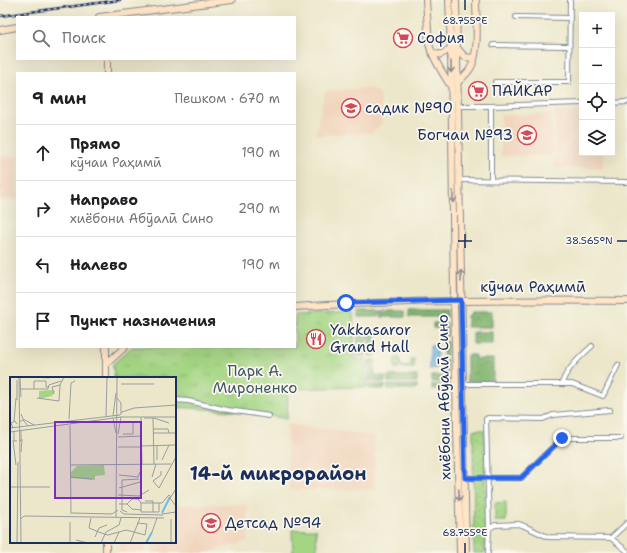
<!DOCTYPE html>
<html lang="ru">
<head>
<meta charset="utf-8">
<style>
  body { margin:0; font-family:"Shantell Sans",sans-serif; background:#f6f6f6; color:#202124 }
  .controls { position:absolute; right:12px; top:12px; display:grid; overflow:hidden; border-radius:0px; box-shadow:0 4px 16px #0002 }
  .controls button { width:36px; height:36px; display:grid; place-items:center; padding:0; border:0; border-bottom:1px solid #e0e0e0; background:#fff; color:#202124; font:20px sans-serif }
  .stop { position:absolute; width:12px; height:12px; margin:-9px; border:3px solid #2563eb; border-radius:50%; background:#fff }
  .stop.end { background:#2563eb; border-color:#fff; box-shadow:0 1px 4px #0008 }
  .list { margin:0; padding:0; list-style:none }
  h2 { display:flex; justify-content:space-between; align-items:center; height:52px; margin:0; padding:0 16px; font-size:17px }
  h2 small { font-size:13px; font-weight:400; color:#757577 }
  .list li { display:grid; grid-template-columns:26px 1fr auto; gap:12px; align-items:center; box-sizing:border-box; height:56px; padding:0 16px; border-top:1px solid #e0e0e0 }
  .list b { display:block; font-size:15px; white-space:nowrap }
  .list p { margin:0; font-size:13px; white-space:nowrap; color:#757577 }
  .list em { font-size:13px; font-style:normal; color:#757577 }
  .icon { flex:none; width:22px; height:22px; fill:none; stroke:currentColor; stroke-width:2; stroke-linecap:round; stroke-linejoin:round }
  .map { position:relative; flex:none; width:627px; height:553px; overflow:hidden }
  .search { position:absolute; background:#fff; box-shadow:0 4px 16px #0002; left:16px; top:16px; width:280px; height:44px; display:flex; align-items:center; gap:10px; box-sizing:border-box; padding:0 14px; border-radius:0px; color:#757577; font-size:15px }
  .panel { position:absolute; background:#fff; box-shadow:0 4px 16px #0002; left:16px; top:72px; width:280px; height:276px; border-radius:0px }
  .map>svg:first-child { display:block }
  .built { fill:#f1d5bd }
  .grass { fill:url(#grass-dots); stroke:#608270 }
  .forest { fill:url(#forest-crowns); stroke:#4f7268 }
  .park { fill:url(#park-tufts); stroke:#608270 }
  .garden { fill:#a4d583; stroke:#608270 }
  .water { fill:url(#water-waves); stroke:#4474a3 }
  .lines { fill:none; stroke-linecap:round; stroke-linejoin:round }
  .street-casing { stroke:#848b94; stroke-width:6 }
  .secondary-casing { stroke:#848b94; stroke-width:8 }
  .street { stroke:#fff; stroke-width:4 }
  .secondary { stroke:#ffe4c6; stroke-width:6 }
  .rail-casing { stroke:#1b2f5e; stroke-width:2.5 }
  .rail { stroke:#fbf7ec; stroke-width:1; stroke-dasharray:3; stroke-linecap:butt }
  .oneway { stroke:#8d8a92 }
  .route { stroke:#2563eb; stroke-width:5 }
  .ticks { fill:none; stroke:#1b2f5e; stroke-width:1.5 }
  .labels { text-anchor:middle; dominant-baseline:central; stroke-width:3.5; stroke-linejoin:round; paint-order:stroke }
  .poi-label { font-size:15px; fill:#1b2f5e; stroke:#fbf7ec; text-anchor:start }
  .street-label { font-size:15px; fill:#1b2f5e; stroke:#fbf7ec }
  .park-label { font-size:15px; fill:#3d5867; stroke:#fbf7ec }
  .district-label { font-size:19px; font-weight:bold; fill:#1b2f5e; stroke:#fbf7ec }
  .inset-river { fill:none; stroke:#6ebae8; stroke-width:2 }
  .inset-road { fill:none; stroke:#989d9f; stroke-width:1 }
  .view { fill:#7b2cbf; fill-opacity:0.15; stroke:#7b2cbf; stroke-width:2 }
  .inset-edge { fill:none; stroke:#1b2f5e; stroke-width:2 }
  .ticks-label { font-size:10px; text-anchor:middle; fill:#1b2f5e; stroke:#fbf7ec; stroke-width:3.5; stroke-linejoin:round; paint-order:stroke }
</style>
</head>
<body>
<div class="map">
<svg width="627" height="553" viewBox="0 0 627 553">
  <defs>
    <pattern id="grass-dots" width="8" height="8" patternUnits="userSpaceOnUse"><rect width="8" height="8" fill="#a4d583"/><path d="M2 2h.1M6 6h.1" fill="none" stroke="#8db774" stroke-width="1.8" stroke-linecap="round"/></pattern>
    <pattern id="forest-crowns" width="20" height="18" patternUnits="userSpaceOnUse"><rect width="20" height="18" fill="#83b671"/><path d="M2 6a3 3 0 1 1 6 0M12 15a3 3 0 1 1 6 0" fill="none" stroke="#6a9460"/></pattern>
    <pattern id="park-tufts" width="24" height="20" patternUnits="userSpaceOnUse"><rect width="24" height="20" fill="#a4d583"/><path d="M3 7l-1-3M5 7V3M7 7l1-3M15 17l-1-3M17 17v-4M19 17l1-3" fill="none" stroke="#8db774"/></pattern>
    <pattern id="water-waves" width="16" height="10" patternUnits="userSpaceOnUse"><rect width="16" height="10" fill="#6ebae8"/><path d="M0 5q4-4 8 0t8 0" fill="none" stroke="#5a98bf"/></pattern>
  </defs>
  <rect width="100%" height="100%" fill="#fbf7ec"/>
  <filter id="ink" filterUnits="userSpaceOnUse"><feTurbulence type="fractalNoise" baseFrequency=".025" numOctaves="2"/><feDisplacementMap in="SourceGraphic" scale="8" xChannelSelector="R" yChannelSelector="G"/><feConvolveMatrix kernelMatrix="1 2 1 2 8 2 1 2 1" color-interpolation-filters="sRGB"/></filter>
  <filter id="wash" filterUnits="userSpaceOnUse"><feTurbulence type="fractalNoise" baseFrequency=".012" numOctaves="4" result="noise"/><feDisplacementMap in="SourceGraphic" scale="16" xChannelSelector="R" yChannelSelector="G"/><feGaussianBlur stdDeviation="0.9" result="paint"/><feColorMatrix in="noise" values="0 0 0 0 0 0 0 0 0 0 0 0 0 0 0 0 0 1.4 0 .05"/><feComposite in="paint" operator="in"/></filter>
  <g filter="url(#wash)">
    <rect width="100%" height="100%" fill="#ece7ca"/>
    <path class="built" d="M 370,88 L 380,93 L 382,123 L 372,133 L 315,135 L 325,91 Z
      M 555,111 L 582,112 L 582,153 L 603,153 L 603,168 L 554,168 Z
      M 552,114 L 552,156 L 501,156 L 501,115 Z
      M 0,156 L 17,156 L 17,200 L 0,200 Z
      M 287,424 L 374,436 L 375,489 L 289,490 Z
      M 247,504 L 248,541 L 205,553 L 152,553 L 152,542 L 175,542 L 175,505 Z
      M 119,542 L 146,542 L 146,553 L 120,553 Z"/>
    <path class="grass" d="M 398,358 L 400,359 L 400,363 L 402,366 C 406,367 408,367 411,364 L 411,361 L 410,359 L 414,359 L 414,368 L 395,368 L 395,359 Z
      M 473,430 L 485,430 L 485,553 L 474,553 Z"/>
    <path class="forest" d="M 409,310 L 447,310 L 447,317 L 409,317 Z
      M 358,311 L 386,311 L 377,317 L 358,317 Z
      M 389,311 L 405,311 L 405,317 L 380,317 Z
      M 471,312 L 492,312 L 492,327 L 467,327 L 467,316 Z
      M 433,323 L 447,323 L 447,337 L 443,337 L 443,328 L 433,328 Z
      M 473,332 L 492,332 L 492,344 L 473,344 Z
      M 358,333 L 366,333 L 366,356 L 358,356 Z
      M 369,333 L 375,333 L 375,356 L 369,356 Z
      M 443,341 L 447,341 L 447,355 L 443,355 Z
      M 467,355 L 475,355 L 475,359 L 493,359 L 493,382 L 467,382 Z
      M 443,359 L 447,359 L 447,382 L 432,382 L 432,376 L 443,376 Z
      M 369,360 L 375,360 L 375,376 L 385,376 L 385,382 L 369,382 Z
      M 388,376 L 417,376 L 417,382 L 388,382 Z
      M 369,385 L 385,385 L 385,389 L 369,389 Z
      M 388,385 L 417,385 L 417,389 L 388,389 Z
      M 432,385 L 447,385 L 447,389 L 432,389 Z"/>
    <path class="park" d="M 353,312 L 355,359 L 366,359 L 367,387 L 288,389 L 287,419 L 247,412 L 175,407 L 175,378 L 114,378 L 113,364 L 132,347 L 295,347 L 295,315 Z"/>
    <path class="garden" d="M 506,502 L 506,521 L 495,521 L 495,503 Z
      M 316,529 L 317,553 L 293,553 L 292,530 Z"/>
    <path class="water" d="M 430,345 L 437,345 L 437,368 L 430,369 Z"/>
  </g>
  <g filter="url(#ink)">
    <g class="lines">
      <g class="street-casing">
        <path id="street" d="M 516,17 L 570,18
          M 493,45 L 569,46
          M 495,82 L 569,82 L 570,0
          M 612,103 L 627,102
          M 458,106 L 491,106 L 582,103
          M 459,180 L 627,182
          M 491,180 L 491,106
          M 463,384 L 572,384 L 603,396 L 618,365
          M 562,384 C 564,372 583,354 592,346
          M 175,400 L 188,401 L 228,410 L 269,416
          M 465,478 L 521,478 L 562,438 L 621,438
          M 464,531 L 485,531 L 495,525 L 518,524 L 522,525 L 548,537 L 611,538 L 627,523
          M 611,538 L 627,551
          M 488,553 L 489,528 L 486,419 L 488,418 L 543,419 L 553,415 L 610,410"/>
      </g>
      <g class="secondary-casing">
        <path id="secondary" d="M 426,0 L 429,44 C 433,59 442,72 450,85
          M 449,0 L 451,48 L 454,301 L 460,553
          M 456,0 L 466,553
          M 99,17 L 232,0
          M 0,30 L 17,27
          M 457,48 L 465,57 L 472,58 L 475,55
          M 431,51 C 439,58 444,53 451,48
          M 107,73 L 107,59
          M 458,82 C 462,78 467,74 470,69 C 480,54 476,18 476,0
          M 295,307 C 406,300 516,300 627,301
          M 106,364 L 125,347
          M 106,378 L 106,347
          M 106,542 L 106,553"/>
      </g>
      <use href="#street" class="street"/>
      <use href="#secondary" class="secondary"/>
      <g class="rail-casing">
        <path id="rail" d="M 0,16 L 120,0"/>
      </g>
      <use href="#rail" class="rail"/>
    </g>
    <defs><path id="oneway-shaft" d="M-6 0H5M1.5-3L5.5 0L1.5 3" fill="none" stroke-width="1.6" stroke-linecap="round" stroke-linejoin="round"/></defs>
    <g class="oneway">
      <use href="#oneway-shaft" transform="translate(451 67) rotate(90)"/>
      <use href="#oneway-shaft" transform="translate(453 197) rotate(89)"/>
      <use href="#oneway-shaft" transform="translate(461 276) rotate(-91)"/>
      <use href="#oneway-shaft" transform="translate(459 495) rotate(89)"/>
    </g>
  </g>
  <g class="lines" filter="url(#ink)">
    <path class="route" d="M 346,303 L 461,300 L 465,478 L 521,478 L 562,438"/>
  </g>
  <path class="ticks" d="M 465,0 L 465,10M 465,234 L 465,248M 458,241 L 472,241M 617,241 L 627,241M 465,543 L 465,553"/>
  <defs>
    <g id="supermarket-ring" transform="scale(1)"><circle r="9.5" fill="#fbf7ec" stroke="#d1495b" stroke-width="1.5"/><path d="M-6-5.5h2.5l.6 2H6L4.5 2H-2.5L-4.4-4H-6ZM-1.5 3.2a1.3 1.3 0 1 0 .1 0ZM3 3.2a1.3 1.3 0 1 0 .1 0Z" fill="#d1495b"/></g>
    <g id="school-ring" transform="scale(1)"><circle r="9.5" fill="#fbf7ec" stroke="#d1495b" stroke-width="1.5"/><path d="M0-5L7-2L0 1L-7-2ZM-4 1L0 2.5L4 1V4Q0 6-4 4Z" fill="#d1495b"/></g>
    <g id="restaurant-ring" transform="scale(1)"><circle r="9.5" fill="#fbf7ec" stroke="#d1495b" stroke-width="1.5"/><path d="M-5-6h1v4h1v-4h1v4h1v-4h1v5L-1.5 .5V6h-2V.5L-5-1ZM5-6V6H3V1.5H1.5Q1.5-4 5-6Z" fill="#d1495b"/></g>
  </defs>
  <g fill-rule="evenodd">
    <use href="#supermarket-ring" x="403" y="38"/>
    <use href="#supermarket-ring" x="478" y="91"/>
    <use href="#school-ring" x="351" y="108"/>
    <use href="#school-ring" x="527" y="135"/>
    <use href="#restaurant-ring" x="316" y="339"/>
    <use href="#school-ring" x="211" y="523"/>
  </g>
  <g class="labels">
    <g class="poi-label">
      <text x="417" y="38">София</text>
      <text x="492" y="91">ПАЙКАР</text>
      <text x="365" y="108">садик №90</text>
      <text x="513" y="135" text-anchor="end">Богчаи №93</text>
      <text x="330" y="330">Yakkasaror<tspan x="330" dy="17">Grand Hall</tspan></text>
      <text x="225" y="523">Детсад №94</text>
    </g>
    <g class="street-label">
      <text x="533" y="287">кӯчаи Раҳимӣ</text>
      <text transform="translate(444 397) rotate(-91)">хиёбони Абӯалӣ Сино</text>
    </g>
    <g class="park-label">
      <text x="255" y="371">Парк А.<tspan x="255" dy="17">Мироненко</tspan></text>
    </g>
    <g class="district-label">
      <text x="278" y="473">14-й микрорайон</text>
    </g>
  </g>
  <g transform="translate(10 377)">
    <rect width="166" height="166" fill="#ece7ca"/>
    <path d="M 94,88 L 95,98 L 85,99 L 85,103 L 61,101 L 61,95 L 67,89 Z" fill="#a4d583"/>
    <path d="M 41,13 L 45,14 L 42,19 L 29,22 L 29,14 Z" fill="#a4d583"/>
    <path class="inset-river" d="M 152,136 L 160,120M 136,166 L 142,155"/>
    <path class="inset-road" d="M 9,0 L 11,166M 23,0 L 39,1M 10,1 L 11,20M 111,7 L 144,7M 11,12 L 38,12 L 39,8 L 51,4M 24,12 L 24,4 L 36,4 L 36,10 L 39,10M 44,17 L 42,10 L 50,8M 27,21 L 49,24 L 50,8 L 54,0M 107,21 L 111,26 L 111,36M 7,23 L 7,3M 11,37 L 13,42 L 24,48M 96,39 L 97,0M 103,39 L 106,16M 131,40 L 132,87M 103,41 L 106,56M 134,41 L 144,41 L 159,46M 143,41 L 144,87M 59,42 L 61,6 L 65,4M 4,44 L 6,21M 9,45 L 13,43 L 18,49M 60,48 L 61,137M 0,51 L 110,38 L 112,35 L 124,31 L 166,28M 3,51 L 1,46 L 5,44 L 7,47M 143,52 L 158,52 L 159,56M 4,54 L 4,64 L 7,64M 0,55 L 111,40 L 166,40M 143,56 L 166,56M 108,57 L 111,40M 113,57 L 123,57 L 123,45 L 131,45M 108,60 L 131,59M 3,63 L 6,88M 9,63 L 11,64 L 11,54M 131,69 L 166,68M 108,70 L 131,70M 11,75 L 12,62M 147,83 L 147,68M 152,83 L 159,68M 60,88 L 161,87M 151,94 L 151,98 L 143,104 L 149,111 L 166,80M 109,98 L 128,100 L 130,95M 60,100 L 82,102M 142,100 L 146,87M 0,110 L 40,110M 109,111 L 130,105M 166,112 L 160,121 L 166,129M 108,118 L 129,119 L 139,113M 135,124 L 143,124 L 143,135M 131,126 L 131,135 L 149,135 L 149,126M 109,127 L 117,127 L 122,122 L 128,122 L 131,126 L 152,126 L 159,118 L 161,120M 117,127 L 122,132 L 131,133M 110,134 L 114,137 L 153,138M 117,135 L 112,133 L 112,103 L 129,102M 62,136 L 102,137 L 108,133M 152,137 L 166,135M 106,140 L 107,0M 81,141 L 79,151 L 94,157M 11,142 L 14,139 L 154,141M 124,155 L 135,158 L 137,147 L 127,146M 142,155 L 147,141M 94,157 L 98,158 L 116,153 L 124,155M 85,160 L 89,151 L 97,148M 66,163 L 78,166M 7,166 L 8,85M 60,166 L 60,145M 91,166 L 96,155 L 109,148 L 111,141M 104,166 L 109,155M 120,166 L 130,141M 161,166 L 161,142"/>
    <path class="view" d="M 45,45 L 131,45 L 131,121 L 45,121 Z"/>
    <rect width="166" height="166" class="inset-edge"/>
  </g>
  <g class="ticks-label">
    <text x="465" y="24">68.755°E</text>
    <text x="589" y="244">38.565°N</text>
    <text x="465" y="536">68.755°E</text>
  </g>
</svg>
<div class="controls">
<button>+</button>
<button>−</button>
<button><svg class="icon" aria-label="locate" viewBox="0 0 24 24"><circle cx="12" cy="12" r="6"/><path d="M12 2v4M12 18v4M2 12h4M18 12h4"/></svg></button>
<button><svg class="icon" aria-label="layers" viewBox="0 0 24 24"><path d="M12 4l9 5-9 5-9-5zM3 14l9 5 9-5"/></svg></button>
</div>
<div class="stop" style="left:346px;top:303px"></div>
<div class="stop end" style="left:562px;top:438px"></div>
<div class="search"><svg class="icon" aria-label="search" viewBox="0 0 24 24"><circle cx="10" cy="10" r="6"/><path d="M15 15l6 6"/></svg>Поиск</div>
<section class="panel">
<h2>9 мин<small>Пешком · 670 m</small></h2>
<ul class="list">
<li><svg class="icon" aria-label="ahead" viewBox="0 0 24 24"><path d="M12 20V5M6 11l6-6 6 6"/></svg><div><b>Прямо</b><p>кӯчаи Раҳимӣ</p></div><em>190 m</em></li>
<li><svg class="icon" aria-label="right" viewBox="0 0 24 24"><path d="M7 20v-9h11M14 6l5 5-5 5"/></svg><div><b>Направо</b><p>хиёбони Абӯалӣ Сино</p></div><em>290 m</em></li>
<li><svg class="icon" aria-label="left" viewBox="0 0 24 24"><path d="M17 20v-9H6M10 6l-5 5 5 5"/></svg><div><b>Налево</b></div><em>190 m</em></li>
<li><svg class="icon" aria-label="arrive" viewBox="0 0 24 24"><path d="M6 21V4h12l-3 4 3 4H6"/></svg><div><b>Пункт назначения</b></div></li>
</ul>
</section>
</div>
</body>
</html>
